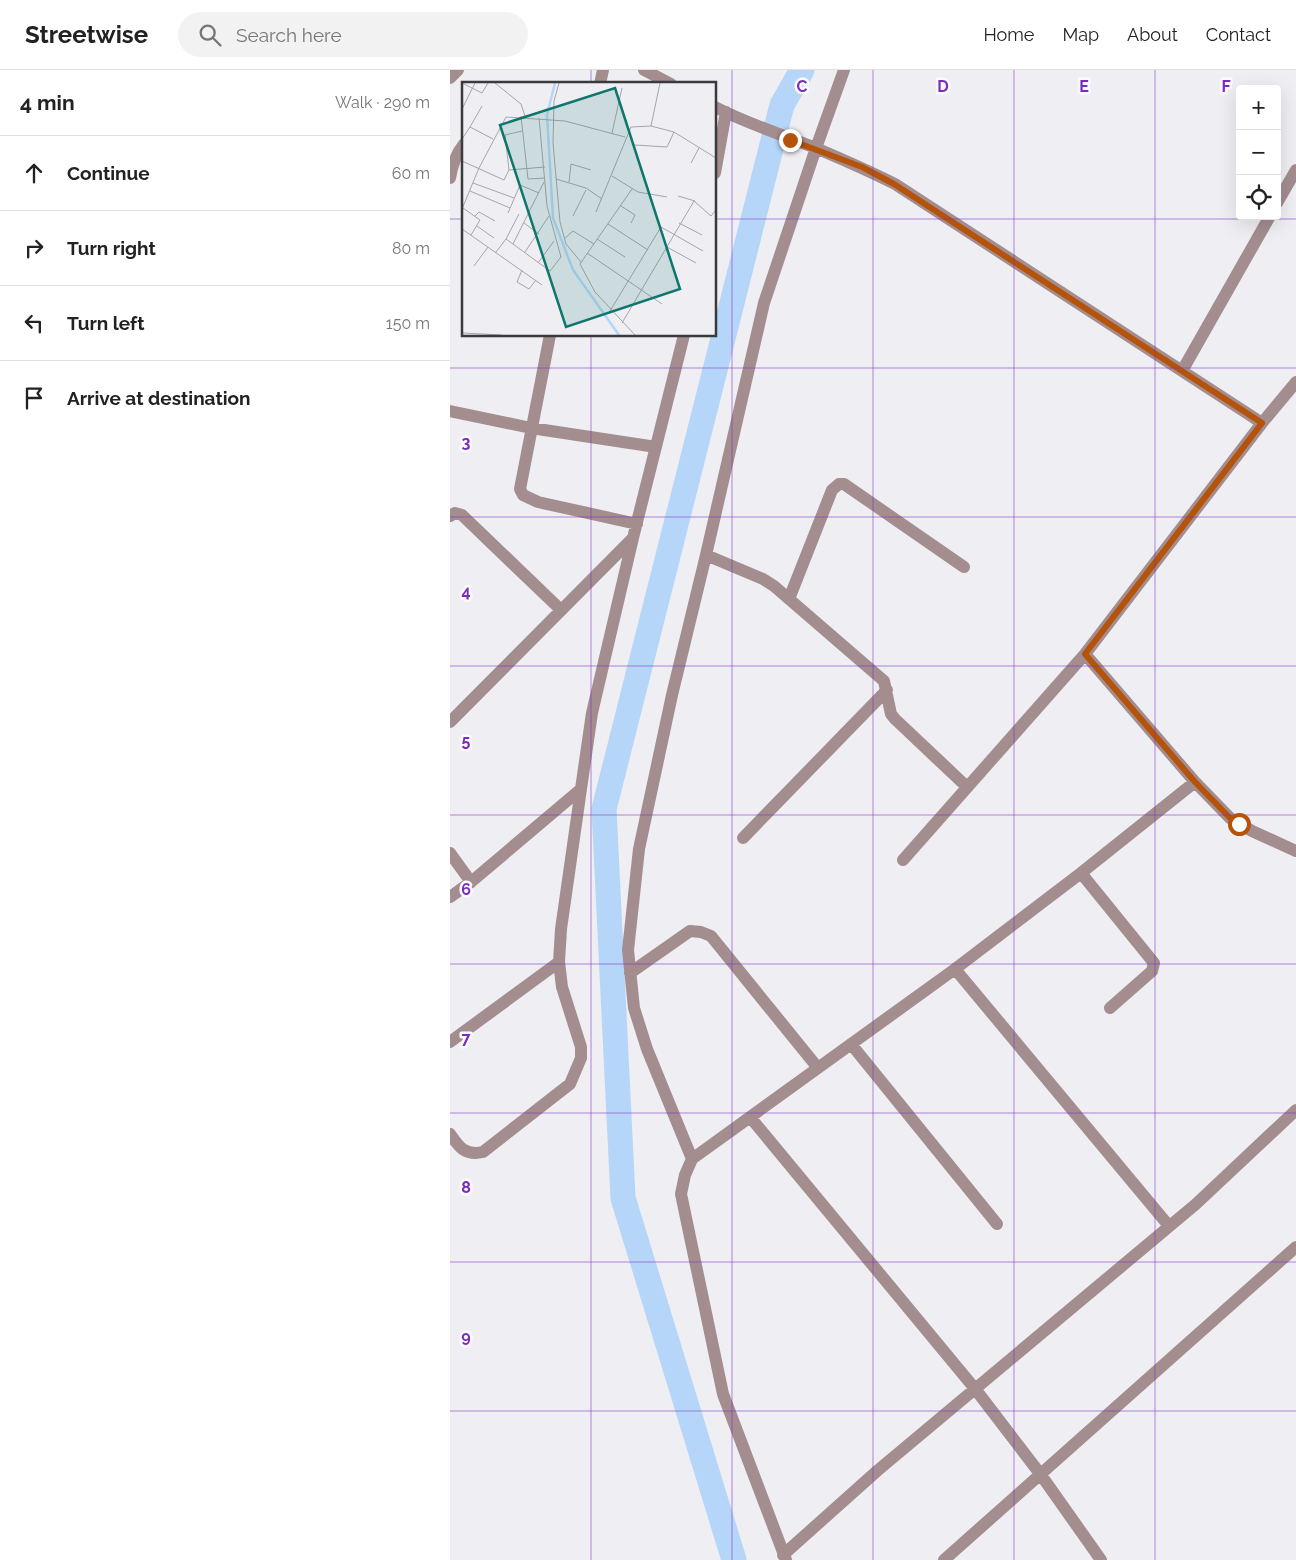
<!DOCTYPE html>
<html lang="en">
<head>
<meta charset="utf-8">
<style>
  body { margin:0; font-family:Raleway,sans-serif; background:#f2f2f2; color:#222 }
  .controls { position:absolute; right:15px; top:15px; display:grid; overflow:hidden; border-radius:5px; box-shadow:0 5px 20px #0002 }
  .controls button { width:45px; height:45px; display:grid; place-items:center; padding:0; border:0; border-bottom:1px solid #e0e0e0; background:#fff; color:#222; font:25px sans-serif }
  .stop { position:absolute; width:15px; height:15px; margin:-11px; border:4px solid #b45309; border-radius:50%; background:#fff }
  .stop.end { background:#b45309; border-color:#fff; box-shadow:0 1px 5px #0008 }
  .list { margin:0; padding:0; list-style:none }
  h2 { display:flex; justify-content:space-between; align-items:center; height:65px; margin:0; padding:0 20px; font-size:21px }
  h2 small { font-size:16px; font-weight:400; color:#767676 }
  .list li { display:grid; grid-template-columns:32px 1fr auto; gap:15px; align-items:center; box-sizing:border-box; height:75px; padding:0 20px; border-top:1px solid #e0e0e0 }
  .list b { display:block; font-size:19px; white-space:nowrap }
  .list em { font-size:16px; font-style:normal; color:#767676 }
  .icon { flex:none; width:28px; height:28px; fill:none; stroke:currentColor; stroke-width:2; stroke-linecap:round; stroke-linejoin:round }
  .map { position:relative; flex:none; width:846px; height:1490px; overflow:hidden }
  header { display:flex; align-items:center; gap:30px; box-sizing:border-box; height:70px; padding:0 25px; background:#fff; border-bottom:1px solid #e0e0e0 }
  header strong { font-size:24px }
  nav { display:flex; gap:28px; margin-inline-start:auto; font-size:18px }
  .search { width:350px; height:45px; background:#f2f2f2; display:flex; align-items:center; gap:12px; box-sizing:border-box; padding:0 18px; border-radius:28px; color:#767676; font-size:19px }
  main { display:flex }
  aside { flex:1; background:#fff }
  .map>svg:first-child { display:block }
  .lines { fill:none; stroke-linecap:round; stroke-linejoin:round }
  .canal { stroke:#b5d6f8; stroke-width:25 }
  .minor { stroke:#a38d8f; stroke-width:12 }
  .route { stroke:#b45309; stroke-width:6 }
  .grid { fill:none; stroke:#7b2cbf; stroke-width:1; stroke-opacity:0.55 }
  .inset-river { fill:none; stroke:#b5d6f8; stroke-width:2.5 }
  .inset-road { fill:none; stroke:#a6a6aa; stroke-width:1 }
  .view { fill:#0f766e; fill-opacity:0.15; stroke:#0f766e; stroke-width:2.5 }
  .inset-edge { fill:none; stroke:#3a3a3c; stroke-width:2.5 }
  .grid-label { font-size:16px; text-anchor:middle; font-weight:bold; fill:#7b2cbf; stroke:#fbfbff; stroke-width:5; stroke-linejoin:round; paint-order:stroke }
</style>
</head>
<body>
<header>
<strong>Streetwise</strong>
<div class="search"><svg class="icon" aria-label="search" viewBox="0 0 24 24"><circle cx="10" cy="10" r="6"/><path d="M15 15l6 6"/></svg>Search here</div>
<nav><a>Home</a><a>Map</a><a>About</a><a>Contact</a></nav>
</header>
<main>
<aside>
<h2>4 min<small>Walk · 290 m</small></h2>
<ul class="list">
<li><svg class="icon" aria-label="ahead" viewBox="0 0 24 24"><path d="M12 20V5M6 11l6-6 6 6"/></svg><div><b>Continue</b></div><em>60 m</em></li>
<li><svg class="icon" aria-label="right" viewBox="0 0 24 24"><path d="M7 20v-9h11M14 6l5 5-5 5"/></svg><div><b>Turn right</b></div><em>80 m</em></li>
<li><svg class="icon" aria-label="left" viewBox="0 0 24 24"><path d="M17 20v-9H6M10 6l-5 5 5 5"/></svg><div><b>Turn left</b></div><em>150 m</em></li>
<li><svg class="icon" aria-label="arrive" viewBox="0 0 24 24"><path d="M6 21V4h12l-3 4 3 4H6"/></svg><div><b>Arrive at destination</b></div></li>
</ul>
</aside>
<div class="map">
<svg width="846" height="1490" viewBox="0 0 846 1490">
  <rect width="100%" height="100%" fill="#eeeef3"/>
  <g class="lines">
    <path class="canal" d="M 284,1490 L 173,1128 L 154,739 L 332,35 L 352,0"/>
    <path class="minor" d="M 194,0 L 221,14
      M 0,8 L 8,0
      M 150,14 L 153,0
      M 265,37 C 298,54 333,65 368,79 C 394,90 419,101 445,114 L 812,353
      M 265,103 L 276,42
      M 0,108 C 2,96 6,84 14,74
      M 827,133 L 846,100
      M 100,265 L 70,419 L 73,425 L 88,432 L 187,454
      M 732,301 L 820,146
      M 0,341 L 81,358 L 206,377
      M 0,446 L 5,443 L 12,445 L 111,540
      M 256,485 L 313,509 L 324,516 L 434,611 L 441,644 L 445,649 L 517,717
      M 339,529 L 382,420 L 389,414 L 394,414 L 514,497
      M 635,584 L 745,712 L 780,748 L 802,761 L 846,781
      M 0,652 L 183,468
      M 293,768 L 437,620
      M 0,783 L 21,812
      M 453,790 L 635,584 L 812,353 L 846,312
      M 631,803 L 704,893 L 702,901 L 660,938
      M 0,827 L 21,812 L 131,719
      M 505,899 L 719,1156
      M 180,903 L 240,861 L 251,862 L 261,866 L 368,998
      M 0,972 L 109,892
      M 401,974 L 547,1154
      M 300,1047 L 526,1320 L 591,1405 L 651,1490
      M 0,1064 C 9,1077 15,1086 33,1082 L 120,1014 L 131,988 L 131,977 L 112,917 L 109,892 L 111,859 L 131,719 L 142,643 L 183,468 L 234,265
      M 242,1089 L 197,979 L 184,938 L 178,880 L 189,779 L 222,625 L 256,485 L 314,233 L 366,78 L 394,0
      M 333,1485 L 427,1401 L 746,1134 L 846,1040
      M 336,1490 L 273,1324 L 231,1124 L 235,1105 L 242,1089 L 505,899 L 631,803 L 745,712
      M 494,1490 L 846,1177"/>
  </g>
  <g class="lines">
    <path class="route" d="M 340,70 L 412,97 L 444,114 L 812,353 L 635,584 L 745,712 L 780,748 L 789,754"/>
  </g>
  <path class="grid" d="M 141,0 L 141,14M 282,0 L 282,1490M 423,0 L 423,1490M 564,0 L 564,1490M 705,0 L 705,1490M 0,149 L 14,149M 265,149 L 846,149M 141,265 L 141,1490M 0,298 L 846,298M 0,447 L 846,447M 0,596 L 846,596M 0,745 L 846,745M 0,894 L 846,894M 0,1043 L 846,1043M 0,1192 L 846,1192M 0,1341 L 846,1341"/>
  <g transform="translate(12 12)">
    <rect width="254" height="254" fill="#eeeef3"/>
    <path class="inset-river" d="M 93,1 L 85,33 L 91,136 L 111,188 L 157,253"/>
    <path class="inset-road" d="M 0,1 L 20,11 L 26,1M 33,1 L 59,22 L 63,34M 97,1 L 92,19 L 91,61 L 98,140 L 104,162 L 119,180M 0,27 L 13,1M 59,34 L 66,97 L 83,96M 189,44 L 198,1M 8,45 L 20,24M 60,49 L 43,53 L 47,88 L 83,85M 150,51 L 160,6M 0,57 L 8,45 L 31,57M 173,63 L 205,65 L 212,50M 0,79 L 42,98 L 47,88M 229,81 L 237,66M 150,94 L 176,110 L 205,115M 94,97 L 124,106 L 140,117M 107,100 L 109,82 L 129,88M 11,101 L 52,116M 170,107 L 118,182 L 133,210 L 173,253M 8,109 L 48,126M 216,114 L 233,119M 159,124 L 173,133 L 169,141M 1,126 L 18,138 L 9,153M 0,127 L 17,86 L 44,35 L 103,39 L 163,55M 134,130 L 169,45 L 189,44 L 212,50 L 254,76M 46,131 L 58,103 L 77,111M 13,134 L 17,130 L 33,139M 111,134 L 124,108M 62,141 L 77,152M 217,141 L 240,153M 146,142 L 186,168M 15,144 L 32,156M 0,147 L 80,203M 44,157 L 57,132M 102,157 L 111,149 L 132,162M 135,157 L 163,175M 51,162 L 82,100M 205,165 L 234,181M 34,170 L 44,157 L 88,189 L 99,175 L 85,124 L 77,36M 63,170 L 87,134M 125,171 L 200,222M 76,181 L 92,159M 12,184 L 26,165M 60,188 L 55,200 L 67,207 L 74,198M 148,229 L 199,145 L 241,169M 160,241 L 232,119 L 249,134 L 254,128M 0,251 L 40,253"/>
    <path class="view" d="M 153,6 L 218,207 L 104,245 L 38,43 Z"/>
    <rect width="254" height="254" class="inset-edge"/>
  </g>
  <g class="grid-label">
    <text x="352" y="22">C</text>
    <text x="493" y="22">D</text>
    <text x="634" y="22">E</text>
    <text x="776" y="22">F</text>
    <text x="16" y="378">3</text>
    <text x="16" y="527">4</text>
    <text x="16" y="676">5</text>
    <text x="16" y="825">6</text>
    <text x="16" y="974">7</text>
    <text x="16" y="1123">8</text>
    <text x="16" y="1272">9</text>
  </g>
</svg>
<div class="controls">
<button>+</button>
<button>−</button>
<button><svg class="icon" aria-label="locate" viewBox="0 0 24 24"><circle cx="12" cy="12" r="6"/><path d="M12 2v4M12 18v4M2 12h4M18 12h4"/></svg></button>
</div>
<div class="stop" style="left:789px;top:754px"></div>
<div class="stop end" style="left:340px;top:70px"></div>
</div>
</main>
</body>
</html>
